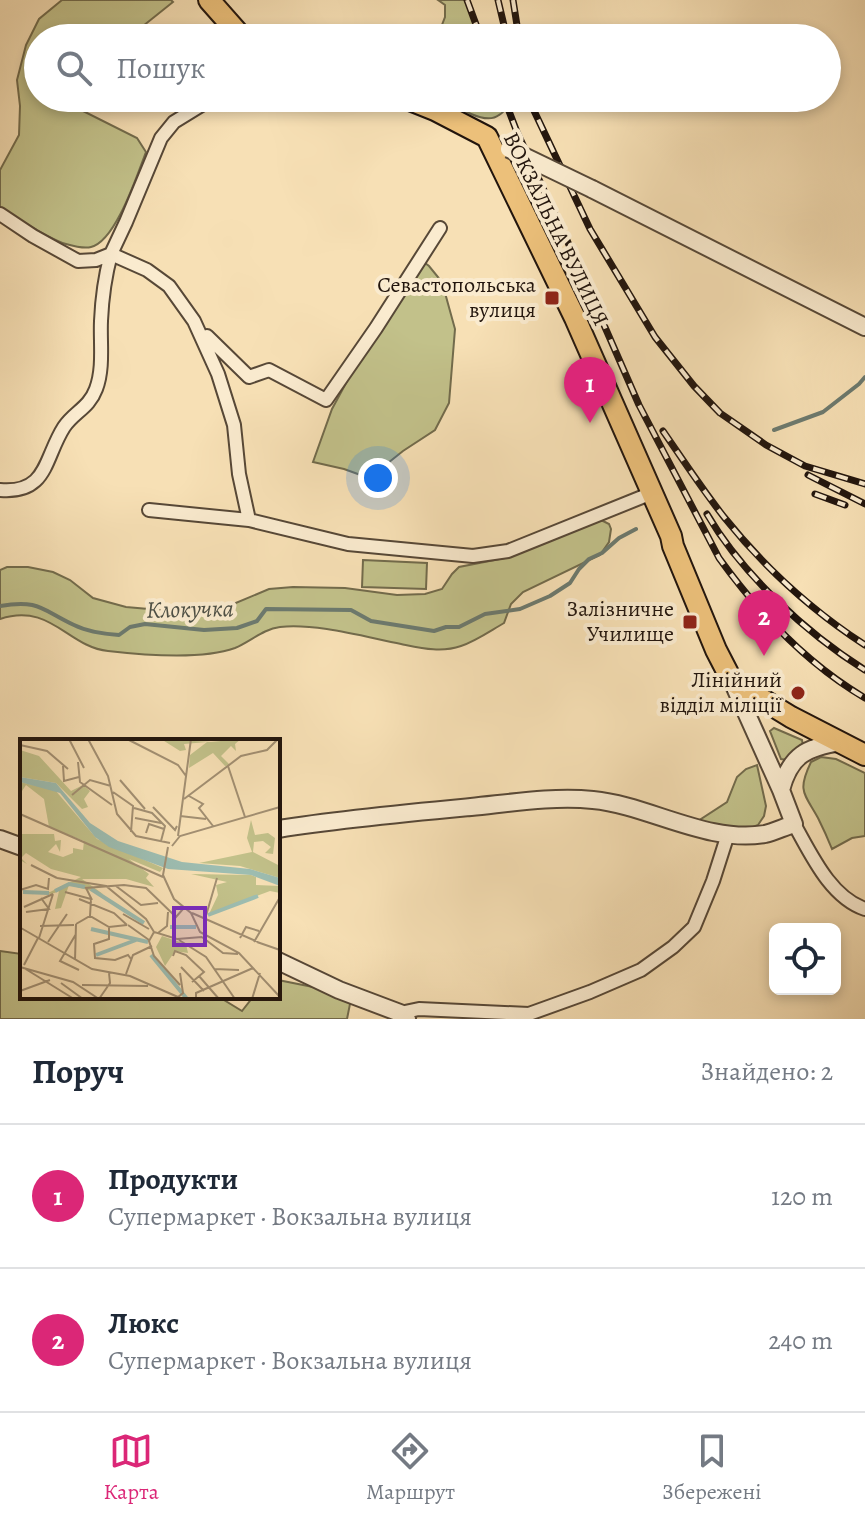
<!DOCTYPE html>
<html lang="uk">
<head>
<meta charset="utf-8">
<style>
  body { margin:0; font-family:Alegreya,serif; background:#f6f6f7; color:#1f2937 }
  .controls { position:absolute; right:24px; bottom:24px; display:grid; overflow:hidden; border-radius:12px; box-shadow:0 4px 12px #0003 }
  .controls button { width:72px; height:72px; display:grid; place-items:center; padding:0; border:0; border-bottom:2px solid #e0e1e3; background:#fff; color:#1f2937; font:40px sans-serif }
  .you { position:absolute; left:378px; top:478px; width:28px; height:28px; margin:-20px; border:6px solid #fff; border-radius:50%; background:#1a73e8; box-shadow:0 0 0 12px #1a73e833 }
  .badge { display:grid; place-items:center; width:52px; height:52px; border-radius:50%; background:#db2777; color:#fff; font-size:26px; font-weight:700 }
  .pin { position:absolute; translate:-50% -66px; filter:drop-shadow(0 2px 4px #0008) }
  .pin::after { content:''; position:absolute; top:42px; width:28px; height:24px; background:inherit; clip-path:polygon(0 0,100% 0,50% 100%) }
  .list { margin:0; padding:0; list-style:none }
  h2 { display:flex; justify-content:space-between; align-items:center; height:104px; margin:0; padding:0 32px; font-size:34px }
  h2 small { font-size:26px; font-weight:400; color:#747a83 }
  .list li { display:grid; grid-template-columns:52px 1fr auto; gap:24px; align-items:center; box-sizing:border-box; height:144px; padding:0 32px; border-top:2px solid #e0e1e3 }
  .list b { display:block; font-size:30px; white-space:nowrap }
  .list p { margin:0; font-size:26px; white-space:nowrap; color:#747a83 }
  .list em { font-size:26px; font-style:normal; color:#747a83 }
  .icon { flex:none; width:44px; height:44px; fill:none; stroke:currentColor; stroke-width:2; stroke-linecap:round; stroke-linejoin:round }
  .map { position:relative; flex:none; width:865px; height:1019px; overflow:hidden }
  .search { position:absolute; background:#fff; box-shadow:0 4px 12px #0003; left:24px; right:24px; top:24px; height:88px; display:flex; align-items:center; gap:20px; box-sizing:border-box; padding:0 28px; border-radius:44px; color:#747a83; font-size:30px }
  .sheet { height:392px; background:#fff }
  nav { display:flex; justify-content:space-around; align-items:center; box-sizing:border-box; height:112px; border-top:2px solid #e0e1e3; background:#fff; font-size:22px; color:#747a83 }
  nav a { display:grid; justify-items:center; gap:4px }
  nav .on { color:#db2777 }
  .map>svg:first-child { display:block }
  .green { fill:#c2c18a; stroke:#726b4c; stroke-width:2 }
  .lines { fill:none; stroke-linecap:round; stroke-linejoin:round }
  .stream { stroke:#6c7a6f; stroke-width:4 }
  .minor-casing { stroke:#574837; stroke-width:16 }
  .tertiary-casing { stroke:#574837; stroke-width:20 }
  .primary-casing { stroke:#22150d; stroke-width:24 }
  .minor { stroke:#faebcf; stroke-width:12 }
  .tertiary { stroke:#faebcf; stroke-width:16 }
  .primary { stroke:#ecc07a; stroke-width:20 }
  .rail-casing { stroke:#22150d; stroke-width:7 }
  .rail { stroke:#faebcf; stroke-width:4; stroke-dasharray:12; stroke-linecap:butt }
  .tertiary-bridge-casing { stroke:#574837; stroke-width:20; stroke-linecap:butt }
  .tertiary-bridge { stroke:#faebcf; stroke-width:16 }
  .poi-dot { fill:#8f2418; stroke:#faebcf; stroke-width:3 }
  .labels { text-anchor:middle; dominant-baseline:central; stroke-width:8; stroke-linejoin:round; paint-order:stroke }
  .street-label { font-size:22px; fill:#22150d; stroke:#faebcf }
  .poi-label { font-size:22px; fill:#22150d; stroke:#faebcf; text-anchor:end }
  .water-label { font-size:24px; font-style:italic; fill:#4d5046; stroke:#faebcf }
  .inset-river { fill:none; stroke:#9dbdb1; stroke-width:4 }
  .inset-road { fill:none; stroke:#a28f72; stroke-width:2 }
  .view { fill:#7b2cbf; fill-opacity:0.15; stroke:#7b2cbf; stroke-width:4 }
  .inset-edge { fill:none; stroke:#22150d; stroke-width:4 }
</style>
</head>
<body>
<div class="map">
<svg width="865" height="1019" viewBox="0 0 865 1019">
  <rect width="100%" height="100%" fill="#f7e0b5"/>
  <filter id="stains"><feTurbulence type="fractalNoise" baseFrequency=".0025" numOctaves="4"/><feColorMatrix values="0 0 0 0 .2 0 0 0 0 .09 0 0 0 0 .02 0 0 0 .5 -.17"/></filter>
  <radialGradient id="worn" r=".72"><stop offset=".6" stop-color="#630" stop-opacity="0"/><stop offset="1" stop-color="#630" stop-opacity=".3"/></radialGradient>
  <path class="green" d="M 62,0 L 171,0 L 173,2 L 128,38 L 38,38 L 38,98 L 89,98 L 83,111 L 137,138 L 146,152 C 137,175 116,241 91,247 C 84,249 73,246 66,244 C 48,239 18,218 0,208 L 0,170 L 19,135 L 20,106 L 17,80 L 26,45 L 39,19 Z
    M 438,0 L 465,0 L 471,9 L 483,38 L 442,38 L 440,30 L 445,17 L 445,5 Z
    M 444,98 L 511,98 L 512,100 C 508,105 505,112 499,115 C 485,126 457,107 444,98 Z
    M 421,260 L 429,266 L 442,282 L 455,329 L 449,403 L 435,430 L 403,451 L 369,478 L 344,469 L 313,462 L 332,409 L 359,359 Z
    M 601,520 L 609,524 L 611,529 L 609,542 L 600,555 L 523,592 L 511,604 L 504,623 C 490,631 476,641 461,646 C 441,653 421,648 401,644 C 365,637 316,623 280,627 C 263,629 250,642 235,648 C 202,660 143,655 108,651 C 68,647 50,602 0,619 L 0,570 L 7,567 L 28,567 L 53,572 L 70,580 L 93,598 L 126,607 L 183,612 L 208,612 L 231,605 L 269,589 L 293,587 L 345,588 L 397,595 L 425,594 L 442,589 L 452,574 L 459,567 L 510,557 Z
    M 363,560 L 427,563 L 426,589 L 362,587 Z
    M 774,728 L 802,740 L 803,746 L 787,760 L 781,759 L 770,731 Z
    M 821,757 L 836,759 L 865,773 L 865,836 L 852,838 L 832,849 C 828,839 823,828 818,818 C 804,793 797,791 811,762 Z
    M 757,765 L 766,806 L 764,816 L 758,825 L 745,830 L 698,821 L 727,802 L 737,777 L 746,769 Z
    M 0,951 L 22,954 L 22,997 L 219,997 L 242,1011 L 253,997 L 278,997 L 278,980 L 328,990 L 351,999 L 347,1019 L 0,1019 Z"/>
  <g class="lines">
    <path class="stream" d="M 774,430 L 823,412 L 859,384 L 865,377
      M 0,606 C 39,599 42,610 74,625 C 88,632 104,634 119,635 L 130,627 L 145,624 L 204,630 L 237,628 L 257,621 L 266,609 L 351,610 L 371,621 L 434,631 L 446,627 L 459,627 L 485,614 L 520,609 L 550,596 L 570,583 L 579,569 L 589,559 L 602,553 L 619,538 L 636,529"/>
    <g class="minor-casing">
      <path id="minor" d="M 0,214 L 33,236 L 78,261 L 96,260 L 111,254 L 126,222 L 161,138 L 174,122 L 213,98
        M 207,336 L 249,377 L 269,370 L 326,400 L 376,328 L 440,228
        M 0,490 C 48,494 44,458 64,427 C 74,412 89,408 96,389 C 104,368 100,343 101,321 C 102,298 105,276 111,254 L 147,270 L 169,286 L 194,321 L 218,374 L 234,425 L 239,474 L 249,520
        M 149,510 L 249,520 L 348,544 L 473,556 L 508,551 L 652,493
        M 794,824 C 811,854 830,897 865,909
        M 400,1013 L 419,1009 L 529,1014 L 590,992 L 641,970 L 673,947 L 694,927 L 713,881 L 728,834"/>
    </g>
    <g class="tertiary-casing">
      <path id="tertiary" d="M 592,189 L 865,327
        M 781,790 C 790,755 807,747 841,742
        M 278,829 C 342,819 407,813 471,807 C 511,803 553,796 593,800 C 648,805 708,844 765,834 C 774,832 784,827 794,824 L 781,790 L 732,681
        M 0,839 L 22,847
        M 278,961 L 339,990 L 400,1013 L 407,1019"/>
    </g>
    <g class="primary-casing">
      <path id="primary" d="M 209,0 L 239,34 L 245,38
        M 405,98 L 435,110 L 487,137 L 575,318 L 671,536 L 673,546 L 716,650 L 732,681 L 791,717 L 865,755"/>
    </g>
    <use href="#minor" class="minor"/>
    <use href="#tertiary" class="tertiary"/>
    <use href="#primary" class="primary"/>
    <g class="rail-casing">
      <path id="rail" d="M 467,0 L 481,38
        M 498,0 L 507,38
        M 513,0 L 519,38
        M 504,98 L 517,132 L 566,238 L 639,405 L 719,558 C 758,612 807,664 865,698
        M 528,98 L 590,229 L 655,337 L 694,386 L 720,413 L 766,445 L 805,466 L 865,484
        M 663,431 C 683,460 702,489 724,517 C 764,567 811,610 865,645
        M 808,475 L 865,504
        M 815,494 L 845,505
        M 707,514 C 742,574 806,633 865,670"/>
    </g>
    <use href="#rail" class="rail"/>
    <g class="tertiary-bridge-casing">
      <path id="tertiary-bridge" d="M 509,149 L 592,189"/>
    </g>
    <use href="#tertiary-bridge" class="tertiary-bridge"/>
  </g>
  <g class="poi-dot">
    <rect x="544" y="290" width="16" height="16" rx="4"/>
    <rect x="682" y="614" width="16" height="16" rx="4"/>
    <circle cx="798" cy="693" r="8"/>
  </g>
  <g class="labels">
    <g class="street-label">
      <text transform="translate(556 229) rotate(64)">ВОКЗАЛЬНА ВУЛИЦЯ</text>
    </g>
    <g class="poi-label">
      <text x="536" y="285">Севастопольська<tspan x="536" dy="25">вулиця</tspan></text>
      <text x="674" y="609">Залізничне<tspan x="674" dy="25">Училище</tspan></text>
      <text x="782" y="680">Лінійний<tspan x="782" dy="25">відділ міліції</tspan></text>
    </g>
    <g class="water-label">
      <text transform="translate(190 609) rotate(-1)">Клокучка</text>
    </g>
  </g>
  <g transform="translate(20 739)">
    <rect width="260" height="260" fill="#f7e0b5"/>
    <path d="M 141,0 L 191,3 L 221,0 L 215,5 L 216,12 L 211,7 L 201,17 L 210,26 L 205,27 L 193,14 L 169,29 L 170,16 L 187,3 L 164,5 L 166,11 L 160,12 ZM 0,11 L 19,17 L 51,52 L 63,46 L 70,52 L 64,60 L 68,68 L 62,70 L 36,44 L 0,38 ZM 0,43 L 35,51 L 77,100 L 143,129 L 140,133 L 109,120 L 129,135 L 126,139 L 134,148 L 106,140 L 62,140 L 83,155 L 49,146 L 41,169 L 35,170 L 39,152 L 32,155 L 11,153 L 30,153 L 61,138 L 31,130 L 6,114 L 1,119 L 7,125 L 0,121 L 0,95 L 34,95 L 35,102 L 41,101 L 40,113 L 36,105 L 28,113 L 43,118 L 53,114 L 53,109 L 63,111 L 64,102 L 29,88 L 24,60 L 6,46 L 0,55 ZM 231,81 L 235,96 L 248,94 L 255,99 L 253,115 L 245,114 L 251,108 L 243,102 L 234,103 L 233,113 L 260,127 L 260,139 L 220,127 L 179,124 L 232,113 L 227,99 ZM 171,135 L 231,136 L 236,138 L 236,146 L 260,147 L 260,154 L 250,152 L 189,175 L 198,156 L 196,146 L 207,143 ZM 142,197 L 166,205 L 168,214 L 155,212 L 145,227 L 136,208 Z" fill="#c2c18a"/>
    <path d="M 0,38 L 36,44 L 70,84 L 98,102 L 162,123 L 230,130 L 260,139 L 260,147 L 231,136 L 148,130 L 89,108 L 75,98 L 40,54 L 0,43 Z" fill="#9dbdb1"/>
    <path class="inset-river" d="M 71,150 L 124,184M 35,152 L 49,145 L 65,148M 3,153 L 29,154M 188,176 L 238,157M 150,188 L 176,188M 71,190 L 128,203M 76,216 L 116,201M 131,216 L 167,260"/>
    <path class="inset-road" d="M 49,0 L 64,29M 68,0 L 88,37 L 97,75 L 116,97 L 150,104M 107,0 L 158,26 L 166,37M 0,6 L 27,12 L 48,30M 58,23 L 60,43 L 92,66M 43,27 L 44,42 L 59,38M 208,27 L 225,78M 100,41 L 125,70M 93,53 L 113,67 L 111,93M 52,56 L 70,41 L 91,47M 169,57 L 183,65 L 179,69 L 193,87M 164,60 L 221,17 L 247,11 L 258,0M 133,68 L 155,91 L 157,87M 114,69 L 132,74 L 145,87 L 141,102M 0,75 L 143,138M 160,77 L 186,80M 115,79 L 141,84M 126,94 L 129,85 L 144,90M 158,97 L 171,0M 152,107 L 160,97 L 260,68M 148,108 L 143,136 L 154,160 L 171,174 L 180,193 L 219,214 L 260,258M 11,126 L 37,139M 37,139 L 86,147 L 126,180 L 134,193 L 157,200 L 182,198M 96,147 L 121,166 L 138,164M 0,151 L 16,146 L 28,150 L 29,139M 45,153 L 71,160 L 70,177M 59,160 L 94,174 L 107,186M 72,161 L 66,149 L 104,146 L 126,149 L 156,178 L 163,170M 4,168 L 33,155M 6,173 L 29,170 L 21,159M 172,174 L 238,203M 103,175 L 129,190M 185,180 L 197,139M 56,185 L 70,177 L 89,188 L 107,186M 108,186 L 129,201M 20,187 L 54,186M 89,188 L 89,200 L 74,205 L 75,219 L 95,221 L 108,216 L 111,220M 1,189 L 72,230 L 110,237 L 158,258 L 163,254 L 160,234M 134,193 L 129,202 L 134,217 L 160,246M 138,194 L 147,187 L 148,173M 56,195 L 40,222 L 59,231M 182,198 L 203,214 L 218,215M 19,199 L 33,155M 220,199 L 226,188 L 239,192M 159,201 L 186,218 L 215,260M 28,203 L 47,175M 234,203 L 260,158M 237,203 L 260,211M 153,217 L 155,212 L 166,216 L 184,233 L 172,243M 55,221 L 56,185M 4,226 L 18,199M 0,228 L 53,243 L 79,260 L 90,244 L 89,234M 161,228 L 184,252M 4,229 L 54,260M 194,230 L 219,231M 106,235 L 113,216 L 132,207M 179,237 L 199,260M 41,244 L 63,260M 62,246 L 128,247M 0,252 L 30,241M 176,260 L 176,254 L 233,229M 232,260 L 240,234"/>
    <path class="view" d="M 154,169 L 185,169 L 185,206 L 154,206 Z"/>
    <rect width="260" height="260" class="inset-edge"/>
  </g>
  <rect width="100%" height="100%" filter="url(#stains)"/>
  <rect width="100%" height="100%" fill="url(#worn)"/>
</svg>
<div class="controls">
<button><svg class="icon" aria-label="locate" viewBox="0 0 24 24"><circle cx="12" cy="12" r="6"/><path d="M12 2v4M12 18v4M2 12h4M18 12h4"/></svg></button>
</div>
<div class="you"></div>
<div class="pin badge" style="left:590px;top:423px">1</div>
<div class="pin badge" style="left:764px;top:656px">2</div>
<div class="search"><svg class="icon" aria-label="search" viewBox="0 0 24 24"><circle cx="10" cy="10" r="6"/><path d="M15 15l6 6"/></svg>Пошук</div>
</div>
<section class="sheet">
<h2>Поруч<small>Знайдено: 2</small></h2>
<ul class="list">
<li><span class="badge">1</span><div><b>Продукти</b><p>Супермаркет · Вокзальна вулиця</p></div><em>120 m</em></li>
<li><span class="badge">2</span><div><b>Люкс</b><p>Супермаркет · Вокзальна вулиця</p></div><em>240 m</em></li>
</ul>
</section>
<nav>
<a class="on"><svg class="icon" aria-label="map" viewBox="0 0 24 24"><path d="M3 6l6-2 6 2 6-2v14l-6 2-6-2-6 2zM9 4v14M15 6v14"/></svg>Карта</a>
<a><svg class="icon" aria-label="directions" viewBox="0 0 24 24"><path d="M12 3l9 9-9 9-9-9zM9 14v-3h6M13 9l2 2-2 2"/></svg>Маршрут</a>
<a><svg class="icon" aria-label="saved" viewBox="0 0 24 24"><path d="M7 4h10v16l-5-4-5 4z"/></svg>Збережені</a>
</nav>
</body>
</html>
